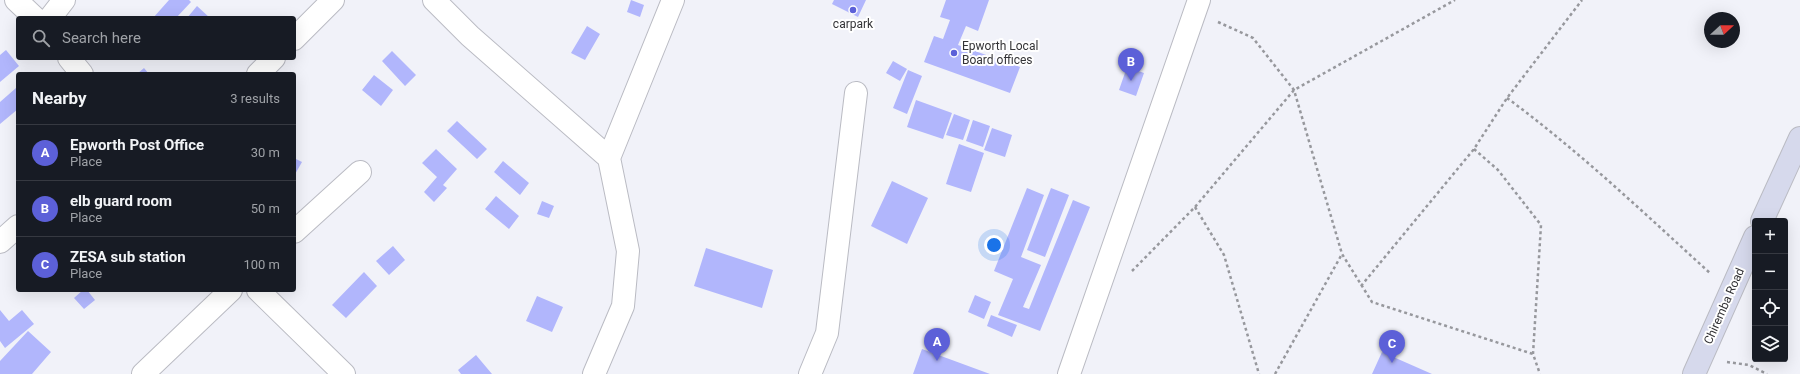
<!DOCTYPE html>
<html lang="en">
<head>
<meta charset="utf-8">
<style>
  body { margin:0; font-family:Roboto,sans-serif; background:#20242c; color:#f1f3f6 }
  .controls { position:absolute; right:12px; bottom:12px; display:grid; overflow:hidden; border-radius:4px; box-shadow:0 4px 16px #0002 }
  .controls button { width:36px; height:36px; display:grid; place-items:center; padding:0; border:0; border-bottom:1px solid #363941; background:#171b24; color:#f1f3f6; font:20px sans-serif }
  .compass { position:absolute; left:1704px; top:12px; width:36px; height:36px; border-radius:50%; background:#171b24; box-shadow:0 4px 16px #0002; rotate:69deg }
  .you { position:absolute; left:994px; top:245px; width:14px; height:14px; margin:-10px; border:3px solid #fff; border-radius:50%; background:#1a73e8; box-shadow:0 0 0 6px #1a73e833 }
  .badge { display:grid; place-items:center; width:26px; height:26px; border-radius:50%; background:#5c60d8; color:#fff; font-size:13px; font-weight:700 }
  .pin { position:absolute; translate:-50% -33px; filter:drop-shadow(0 1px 2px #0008) }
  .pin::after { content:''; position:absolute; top:21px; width:14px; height:12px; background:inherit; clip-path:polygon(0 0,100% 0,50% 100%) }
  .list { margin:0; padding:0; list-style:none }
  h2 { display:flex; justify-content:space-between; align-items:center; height:52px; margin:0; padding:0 16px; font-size:17px }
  h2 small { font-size:13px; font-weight:400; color:#9ea1a6 }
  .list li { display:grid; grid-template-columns:26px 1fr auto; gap:12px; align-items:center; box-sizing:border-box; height:56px; padding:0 16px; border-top:1px solid #363941 }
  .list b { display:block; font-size:15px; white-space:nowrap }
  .list p { margin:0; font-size:13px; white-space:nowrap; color:#9ea1a6 }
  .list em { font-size:13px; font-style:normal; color:#9ea1a6 }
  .icon { flex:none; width:22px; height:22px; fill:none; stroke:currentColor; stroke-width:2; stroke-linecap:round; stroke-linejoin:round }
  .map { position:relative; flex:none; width:1800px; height:374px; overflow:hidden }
  .search { position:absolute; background:#171b24; box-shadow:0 4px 16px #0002; left:16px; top:16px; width:280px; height:44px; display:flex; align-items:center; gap:10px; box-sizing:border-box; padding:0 14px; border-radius:4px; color:#9ea1a6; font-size:15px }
  .panel { position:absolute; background:#171b24; box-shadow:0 4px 16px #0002; left:16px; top:72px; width:280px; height:220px; border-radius:4px }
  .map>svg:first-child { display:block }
  .building { fill:#b1b6fc }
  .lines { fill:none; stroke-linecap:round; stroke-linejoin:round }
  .street-casing { stroke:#babbc3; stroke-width:24 }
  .secondary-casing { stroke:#babbc3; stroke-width:24 }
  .path { stroke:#97989d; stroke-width:2.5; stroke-dasharray:3 3; stroke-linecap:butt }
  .street { stroke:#fff; stroke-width:22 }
  .secondary { stroke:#d6d9ec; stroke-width:22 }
  .poi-dot { fill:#5c60d8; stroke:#fff; stroke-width:1.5 }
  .labels { text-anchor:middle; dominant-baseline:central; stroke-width:4; stroke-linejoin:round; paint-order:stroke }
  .poi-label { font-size:12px; fill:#343437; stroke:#fff }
  .street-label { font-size:12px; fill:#343437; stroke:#fff }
</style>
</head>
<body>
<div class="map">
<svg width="1800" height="374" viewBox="0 0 1800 374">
  <rect width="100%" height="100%" fill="#f1f2f9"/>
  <path class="building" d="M 169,0 L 189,0 L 191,2 L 176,18 L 153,18 Z
    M 631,0 L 644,5 L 640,17 L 627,12 Z
    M 834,0 L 866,0 L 858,17 L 832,4 Z
    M 946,0 L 989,0 L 978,31 L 966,26 L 958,45 L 1020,67 L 1010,93 L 924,62 L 934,36 L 943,39 L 950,20 L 940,17 Z
    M 197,6 L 210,18 L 187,18 Z
    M 587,26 L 600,34 L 585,60 L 571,53 Z
    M 6,50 L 19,66 L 0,82 L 0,55 Z
    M 392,51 L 416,75 L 405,86 L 382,61 Z
    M 893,61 L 907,69 L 900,81 L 886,73 Z
    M 1127,67 L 1144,73 L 1136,96 L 1119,90 Z
    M 144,68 L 149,74 L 137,74 Z
    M 908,70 L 922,76 L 907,114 L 893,108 Z
    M 374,75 L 393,90 L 381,106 L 362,90 Z
    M 16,88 L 18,91 L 18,109 L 0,124 L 0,102 Z
    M 916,100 L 952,113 L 943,139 L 907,127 Z
    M 954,114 L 970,120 L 963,140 L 946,135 Z
    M 973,120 L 990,126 L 983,147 L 966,141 Z
    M 457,121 L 487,149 L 477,159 L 447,131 Z
    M 992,128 L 1012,135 L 1005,157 L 984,150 Z
    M 959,144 L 984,153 L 971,192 L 946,184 Z
    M 436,149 L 457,169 L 443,185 L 447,188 L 434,202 L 424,192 L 437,177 L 422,163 Z
    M 294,158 L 302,162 L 294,176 Z
    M 503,161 L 529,183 L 520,195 L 494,172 Z
    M 892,181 L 928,198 L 907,244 L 871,226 Z
    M 1027,188 L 1044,195 L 1021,257 L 1041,265 L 1023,307 L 1029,309 L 1073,200 L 1090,207 L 1040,331 L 998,315 L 1013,279 L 994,271 Z
    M 1051,188 L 1069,195 L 1045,257 L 1027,250 Z
    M 496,196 L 519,216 L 509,229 L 485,209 Z
    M 542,201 L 554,206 L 549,218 L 537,214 Z
    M 393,246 L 405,260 L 389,275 L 376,261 Z
    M 706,248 L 773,270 L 762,308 L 694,286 Z
    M 364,272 L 377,286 L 346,318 L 332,305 Z
    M 83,290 L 87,290 L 95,300 L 84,309 L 74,298 Z
    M 975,295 L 991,302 L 984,319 L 968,312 Z
    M 537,296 L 563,307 L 552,332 L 526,321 Z
    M 0,310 L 9,321 L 22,310 L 34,324 L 5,348 L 0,341 Z
    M 991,315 L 1017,325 L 1012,337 L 987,326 Z
    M 28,331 L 51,352 L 32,374 L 0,374 L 0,361 Z
    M 922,349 L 990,374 L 913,374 Z
    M 1382,352 L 1432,374 L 1372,374 Z
    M 476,355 L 492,374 L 461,374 L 458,370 Z"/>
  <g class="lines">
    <g class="street-casing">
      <path id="street" d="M 16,0 L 35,18
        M 434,0 L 470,36 L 609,158
        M 50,18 L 64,0
        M 294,39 L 333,0
        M 69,58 L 82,74
        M 258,74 L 274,58
        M 294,232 L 360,172
        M 0,242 L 18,226
        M 258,290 L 344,374
        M 143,374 L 231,290
        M 594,374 L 623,306 L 628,251 L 609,158 L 673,0
        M 810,374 L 827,333 L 856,93
        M 1069,374 L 1199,0"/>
    </g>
    <g class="secondary-casing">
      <path id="secondary" d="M 1762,221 L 1800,138
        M 1694,374 L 1755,237"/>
    </g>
    <path class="path" d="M 1218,22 L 1253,38 L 1294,90 L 1342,254 L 1372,302 L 1533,354
      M 1507,98 C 1579,151 1644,213 1711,274
      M 1474,149 L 1498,170 L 1541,225 L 1533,354 L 1540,374
      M 1195,207 L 1224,255 L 1259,374
      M 1132,271 L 1195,207 L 1294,90 L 1455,0
      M 1361,286 L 1474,149 L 1507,98 L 1582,0
      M 1727,362 L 1749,365 L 1767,374
      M 1275,374 L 1342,254"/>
    <use href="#street" class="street"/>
    <use href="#secondary" class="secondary"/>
  </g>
  <g class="poi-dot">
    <circle cx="853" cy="10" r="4"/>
    <circle cx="954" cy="53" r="4"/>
  </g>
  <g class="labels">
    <g class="poi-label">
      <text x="853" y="24">carpark</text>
      <text x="962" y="46" text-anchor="start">Epworth Local<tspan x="962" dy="14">Board offices</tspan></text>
    </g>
    <g class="street-label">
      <text transform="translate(1724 306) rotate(-66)">Chiremba Road</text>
    </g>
  </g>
</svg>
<div class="controls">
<button>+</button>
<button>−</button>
<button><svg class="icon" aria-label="locate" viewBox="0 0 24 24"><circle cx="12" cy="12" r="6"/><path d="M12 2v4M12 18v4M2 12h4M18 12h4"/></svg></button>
<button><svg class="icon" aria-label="layers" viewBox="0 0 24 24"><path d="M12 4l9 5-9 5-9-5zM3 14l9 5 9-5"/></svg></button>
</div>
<svg class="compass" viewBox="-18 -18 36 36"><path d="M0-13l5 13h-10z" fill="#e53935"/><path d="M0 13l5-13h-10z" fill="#9ea1a6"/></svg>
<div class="you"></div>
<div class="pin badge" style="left:937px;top:361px">A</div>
<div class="pin badge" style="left:1131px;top:81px">B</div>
<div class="pin badge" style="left:1392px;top:363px">C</div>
<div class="search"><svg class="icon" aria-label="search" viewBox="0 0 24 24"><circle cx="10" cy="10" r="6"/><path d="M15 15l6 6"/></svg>Search here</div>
<section class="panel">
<h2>Nearby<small>3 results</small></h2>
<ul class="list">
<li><span class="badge">A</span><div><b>Epworth Post Office</b><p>Place</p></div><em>30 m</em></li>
<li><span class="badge">B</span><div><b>elb guard room</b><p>Place</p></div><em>50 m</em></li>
<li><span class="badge">C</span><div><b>ZESA sub station</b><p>Place</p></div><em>100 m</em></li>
</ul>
</section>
</div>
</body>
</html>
